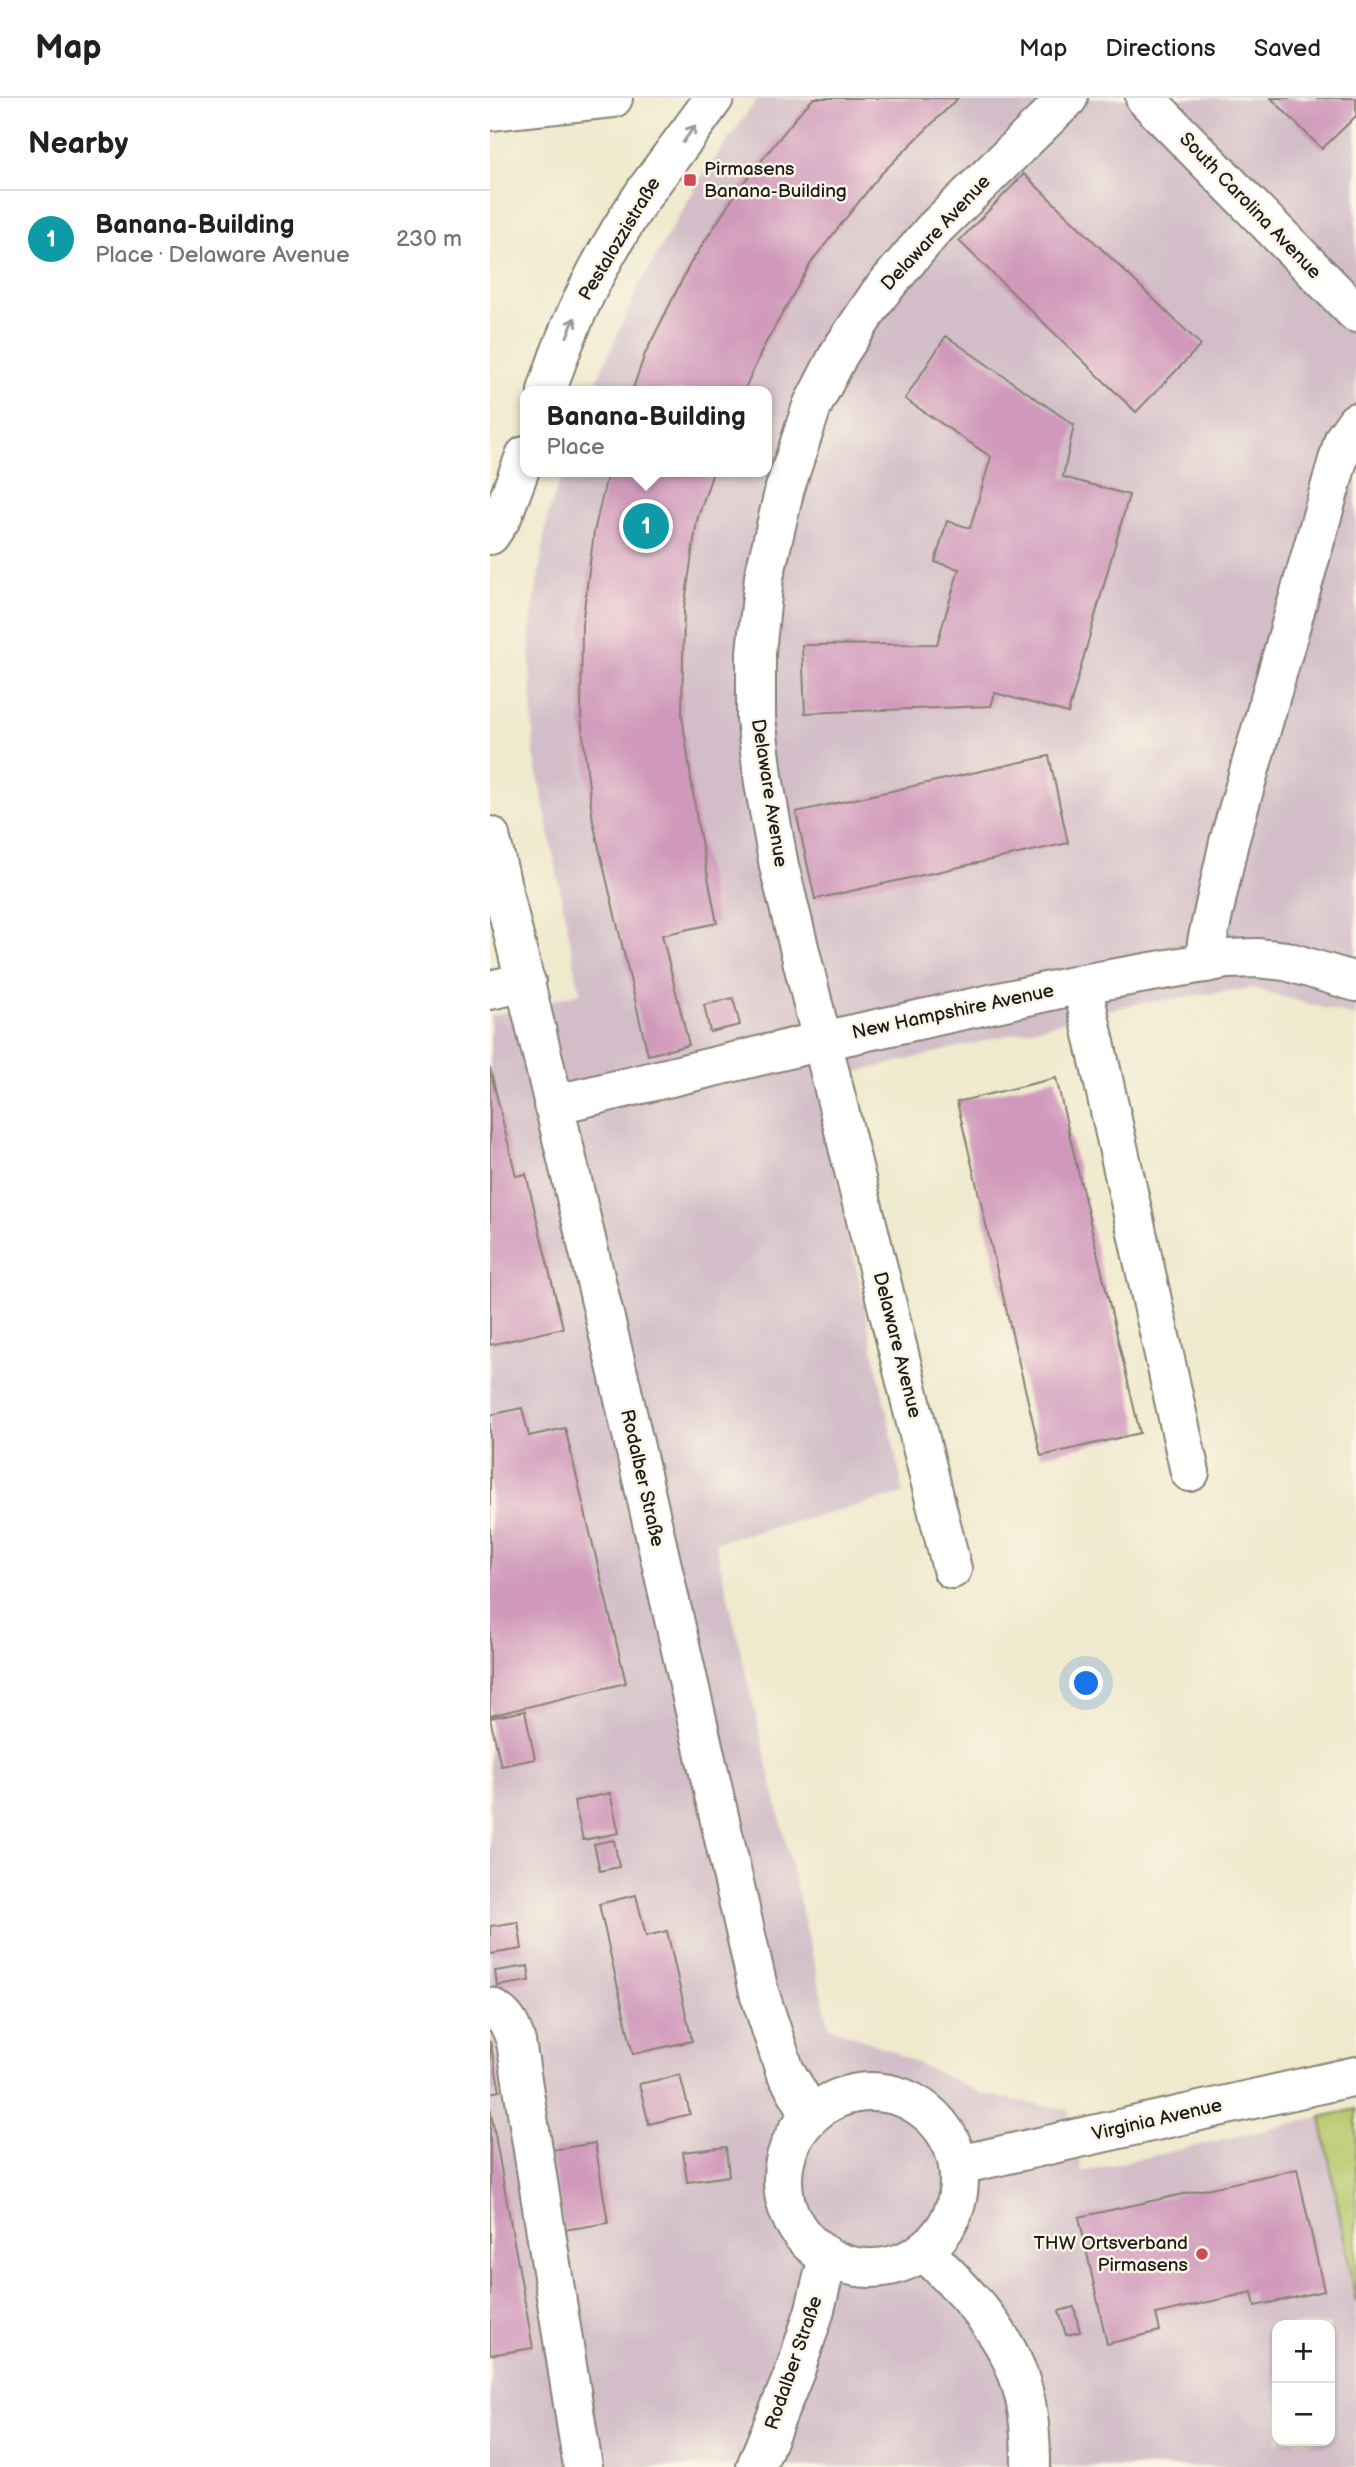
<!DOCTYPE html>
<html lang="en">
<head>
<meta charset="utf-8">
<style>
  body { margin:0; font-family:"Balsamiq Sans",sans-serif; background:#f2f2f2; color:#202124 }
  .controls { position:absolute; right:21px; bottom:21px; display:grid; overflow:hidden; border-radius:14px; box-shadow:0 2px 5px #0004 }
  .controls button { width:63px; height:63px; display:grid; place-items:center; padding:0; border:0; border-bottom:2px solid #e0e0e0; background:#fff; color:#202124; font:35px sans-serif }
  .you { position:absolute; left:597px; top:1586px; width:24px; height:24px; margin:-18px; border:5px solid #fff; border-radius:50%; background:#1a73e8; box-shadow:0 0 0 10px #1a73e833 }
  .badge { display:grid; place-items:center; width:46px; height:46px; border-radius:50%; background:#0b8043; color:#fff; font-size:23px; font-weight:700 }
  .pin { position:absolute; translate:-50% -50%; border:4px solid #fff; box-shadow:0 2px 7px #0006 }
  .popup { position:absolute; left:30px; top:288px; width:252px; height:91px; box-sizing:border-box; display:grid; place-content:center; border-radius:14px; background:#fff; filter:drop-shadow(0 2px 5px #0005); font-size:23px; white-space:nowrap; color:#757577 }
  .popup b { font-size:26px; color:#202124 }
  .popup::after { content:''; position:absolute; left:50%; top:100%; margin-left:-14px; border:14px solid transparent; border-top-color:#fff }
  .list { margin:0; padding:0; list-style:none }
  h2 { display:flex; justify-content:space-between; align-items:center; height:91px; margin:0; padding:0 28px; font-size:30px }
  h2 small { font-size:23px; font-weight:400; color:#757577 }
  .list li { display:grid; grid-template-columns:46px 1fr auto; gap:21px; align-items:center; box-sizing:border-box; height:98px; padding:0 28px; border-top:2px solid #e0e0e0 }
  .list b { display:block; font-size:26px; white-space:nowrap }
  .list p { margin:0; font-size:23px; white-space:nowrap; color:#757577 }
  .list em { font-size:23px; font-style:normal; color:#757577 }
  .map { position:relative; flex:none; width:866px; height:2369px; overflow:hidden }
  header { display:flex; align-items:center; gap:42px; box-sizing:border-box; height:98px; padding:0 35px; background:#fff; border-bottom:2px solid #e0e0e0 }
  header strong { font-size:33px }
  nav { display:flex; gap:38px; margin-inline-start:auto; font-size:24px }
  main { display:flex }
  aside { flex:1; background:#fff }
  .map>svg:first-child { display:block }
  .industrial { fill:#d2bdc8; fill-rule:evenodd }
  .green { fill:#b5c86c; stroke:#687244; stroke-width:2 }
  .building { fill:#d099bb }
  .lines { fill:none; stroke-linecap:round; stroke-linejoin:round }
  .minor-casing { stroke:#868274; stroke-width:42 }
  .major-casing { stroke:#868274; stroke-width:42 }
  .minor { stroke:#fff; stroke-width:38 }
  .major { stroke:#fff; stroke-width:38 }
  .oneway { stroke:#999 }
  .poi-dot { fill:#d1495b; stroke:#fcf5e5; stroke-width:2.5 }
  .labels { text-anchor:middle; dominant-baseline:central; stroke-width:5; stroke-linejoin:round; paint-order:stroke }
  .poi-label { font-size:19px; fill:#1c1c1c; stroke:#fcf5e5; text-anchor:start }
  .street-label { font-size:19px; fill:#1c1c1c; stroke:#fcf5e5 }
</style>
</head>
<body>
<header>
<strong>Map</strong>
<nav><a>Map</a><a>Directions</a><a>Saved</a></nav>
</header>
<main>
<aside>
<h2>Nearby<small></small></h2>
<ul class="list">
<li><span class="badge" style="background:#0f9aa8">1</span><div><b>Banana-Building</b><p>Place · Delaware Avenue</p></div><em>230 m</em></li>
</ul>
</aside>
<div class="map">
<svg width="866" height="2369" viewBox="0 0 866 2369">
  <rect width="100%" height="100%" fill="#fcf5e5"/>
  <filter id="ink" filterUnits="userSpaceOnUse"><feTurbulence type="fractalNoise" baseFrequency=".0143" numOctaves="2"/><feDisplacementMap in="SourceGraphic" scale="14" xChannelSelector="R" yChannelSelector="G"/><feConvolveMatrix kernelMatrix="1 2 1 2 8 2 1 2 1" color-interpolation-filters="sRGB"/></filter>
  <filter id="wash" filterUnits="userSpaceOnUse"><feTurbulence type="fractalNoise" baseFrequency=".00686" numOctaves="4" result="noise"/><feDisplacementMap in="SourceGraphic" scale="28" xChannelSelector="R" yChannelSelector="G"/><feGaussianBlur stdDeviation="1.57" result="paint"/><feColorMatrix in="noise" values="0 0 0 0 0 0 0 0 0 0 0 0 0 0 0 0 0 1.4 0 .05"/><feComposite in="paint" operator="in"/></filter>
  <g filter="url(#wash)">
    <rect width="100%" height="100%" fill="#efe9cd"/>
    <path class="industrial" d="M 268,0 L 866,0 L 866,919 L 761,890 L 644,906 L 327,984 L 414,1396 L 225,1444 L 339,1928 L 404,1954 L 492,1996 L 578,2012 L 592,2074 L 831,2019 L 866,2204 L 866,2369 L 0,2369 L 0,918 L 90,895 L 44,656 L 39,540 L 58,416 L 73,374 L 277,374 L 277,293 L 102,293 L 149,188 L 209,83 ZM 787,2227 L 840,2227 L 840,2343 L 787,2343 Z"/>
    <path class="green" d="M 866,2011 L 866,2204 L 831,2019 Z"/>
    <g id="blocks">
      <path class="building" d="M 324,0 L 468,0 L 391,76 L 322,163 L 274,248 L 254,293 L 142,293 L 155,256 L 200,166 L 248,92 L 312,12 Z
        M 781,0 L 866,0 L 866,18 L 832,51 Z
        M 534,76 L 711,247 L 646,314 L 469,143 Z
        M 456,238 L 584,327 L 573,379 L 639,397 L 578,615 L 505,595 L 501,608 L 315,615 L 312,547 L 447,546 L 469,471 L 445,464 L 457,423 L 480,430 L 501,359 L 415,301 Z
        M 118,374 L 223,374 L 207,422 L 194,511 L 192,617 L 207,723 L 227,825 L 172,837 L 199,947 L 158,957 L 103,724 L 91,620 L 92,526 L 104,434 Z
        M 559,658 L 578,745 L 325,801 L 306,714 Z
        M 243,900 L 250,927 L 220,934 L 214,907 Z
        M 0,970 L 26,1078 L 36,1076 L 73,1230 L 0,1247 Z
        M 566,980 L 650,1335 L 551,1358 L 467,1004 Z
        M 32,1310 L 39,1338 L 75,1330 L 136,1585 L 0,1618 L 0,1317 Z
        M 35,1613 L 45,1661 L 11,1668 L 0,1620 Z
        M 120,1695 L 129,1735 L 93,1742 L 84,1703 Z
        M 124,1742 L 129,1769 L 110,1773 L 104,1746 Z
        M 146,1797 L 156,1838 L 177,1833 L 202,1943 L 143,1956 L 109,1806 Z
        M 28,1824 L 32,1851 L 0,1856 L 0,1828 Z
        M 38,1868 L 40,1883 L 7,1888 L 5,1873 Z
        M 0,1943 L 10,1993 L 0,1995 Z
        M 190,1977 L 200,2016 L 159,2026 L 149,1986 Z
        M 0,2009 L 43,2250 L 0,2257 Z
        M 105,2045 L 118,2125 L 74,2132 L 62,2052 Z
        M 236,2049 L 239,2078 L 197,2084 L 193,2054 Z
        M 807,2071 L 834,2193 L 765,2208 L 762,2194 L 666,2216 L 670,2233 L 617,2246 L 589,2119 Z
        M 584,2209 L 590,2234 L 576,2237 L 569,2213 Z"/>
    </g>
  </g>
  <g filter="url(#ink)">
    <use href="#blocks" fill-opacity="0" stroke="#868274" stroke-width="2"/>
    <g class="lines">
      <g class="minor-casing">
        <path id="minor" d="M 655,0 L 866,215
          M 0,13 L 123,0
          M 57,293 C 79,222 114,153 157,91 C 179,61 202,31 224,0
          M 0,437 L 12,419 L 35,358
          M 716,865 L 717,844 L 739,744 L 854,341 L 866,324
          M 592,886 L 700,1374
          M 0,892 L 36,884
          M 63,1007 L 332,943 L 592,886 L 737,861 L 767,860 L 796,863 L 866,884
          M 462,1471 L 289,768 L 274,685 L 266,621 L 266,554 L 274,479 L 295,390 L 322,308 L 350,254 L 389,196 L 443,132 L 578,0
          M 0,1909 C 16,1918 21,1927 26,1944 L 93,2369
          M 469,2067 L 866,1978
          M 434,2153 C 474,2192 519,2236 533,2293 C 540,2318 541,2343 541,2369"/>
      </g>
      <g class="major-casing">
        <path id="major" d="M 0,738 L 131,1288 L 269,1894 L 295,1973 L 321,2017
          M293 2082a88 88 0 1 1 176 0a88 88 0 1 1-176 0Z
          M 266,2369 L 305,2273 L 324,2215 L 338,2159"/>
      </g>
      <use href="#minor" class="minor"/>
      <use href="#major" class="major"/>
    </g>
    <defs><path id="oneway-shaft" d="M-6 0H5M1.5-3L5.5 0L1.5 3" fill="none" stroke-width="1.6" stroke-linecap="round" stroke-linejoin="round" transform="scale(1.75)"/></defs>
    <g class="oneway">
      <use href="#oneway-shaft" transform="translate(199 36) rotate(-55)"/>
      <use href="#oneway-shaft" transform="translate(81 229) rotate(-67)"/>
    </g>
  </g>
  <g class="poi-dot">
    <rect x="193" y="75" width="14" height="14" rx="3.5"/>
    <circle cx="712" cy="2156" r="7"/>
  </g>
  <g class="labels">
    <g class="poi-label">
      <text x="214" y="71">Pirmasens<tspan x="214" dy="22">Banana-Building</tspan></text>
      <text x="698" y="2145" text-anchor="end">THW Ortsverband<tspan x="698" dy="22">Pirmasens</tspan></text>
    </g>
    <g class="street-label">
      <text transform="translate(760 108) rotate(46)">South Carolina Avenue</text>
      <text transform="translate(446 135) rotate(-47)">Delaware Avenue</text>
      <text transform="translate(130 141) rotate(-59)">Pestalozzistraße</text>
      <text transform="translate(279 695) rotate(81)">Delaware Avenue</text>
      <text transform="translate(463 914) rotate(-12)">New Hampshire Avenue</text>
      <text transform="translate(407 1247) rotate(76)">Delaware Avenue</text>
      <text transform="translate(152 1380) rotate(77)">Rodalber Straße</text>
      <text transform="translate(667 2022) rotate(-13)">Virginia Avenue</text>
      <text transform="translate(304 2265) rotate(-71)">Rodalber Straße</text>
    </g>
  </g>
</svg>
<div class="controls">
<button>+</button>
<button>−</button>
</div>
<div class="you"></div>
<div class="pin badge" style="left:156px;top:428px;background:#0f9aa8">1</div>
<div class="popup"><b>Banana-Building</b>Place</div>
</div>
</main>
</body>
</html>
